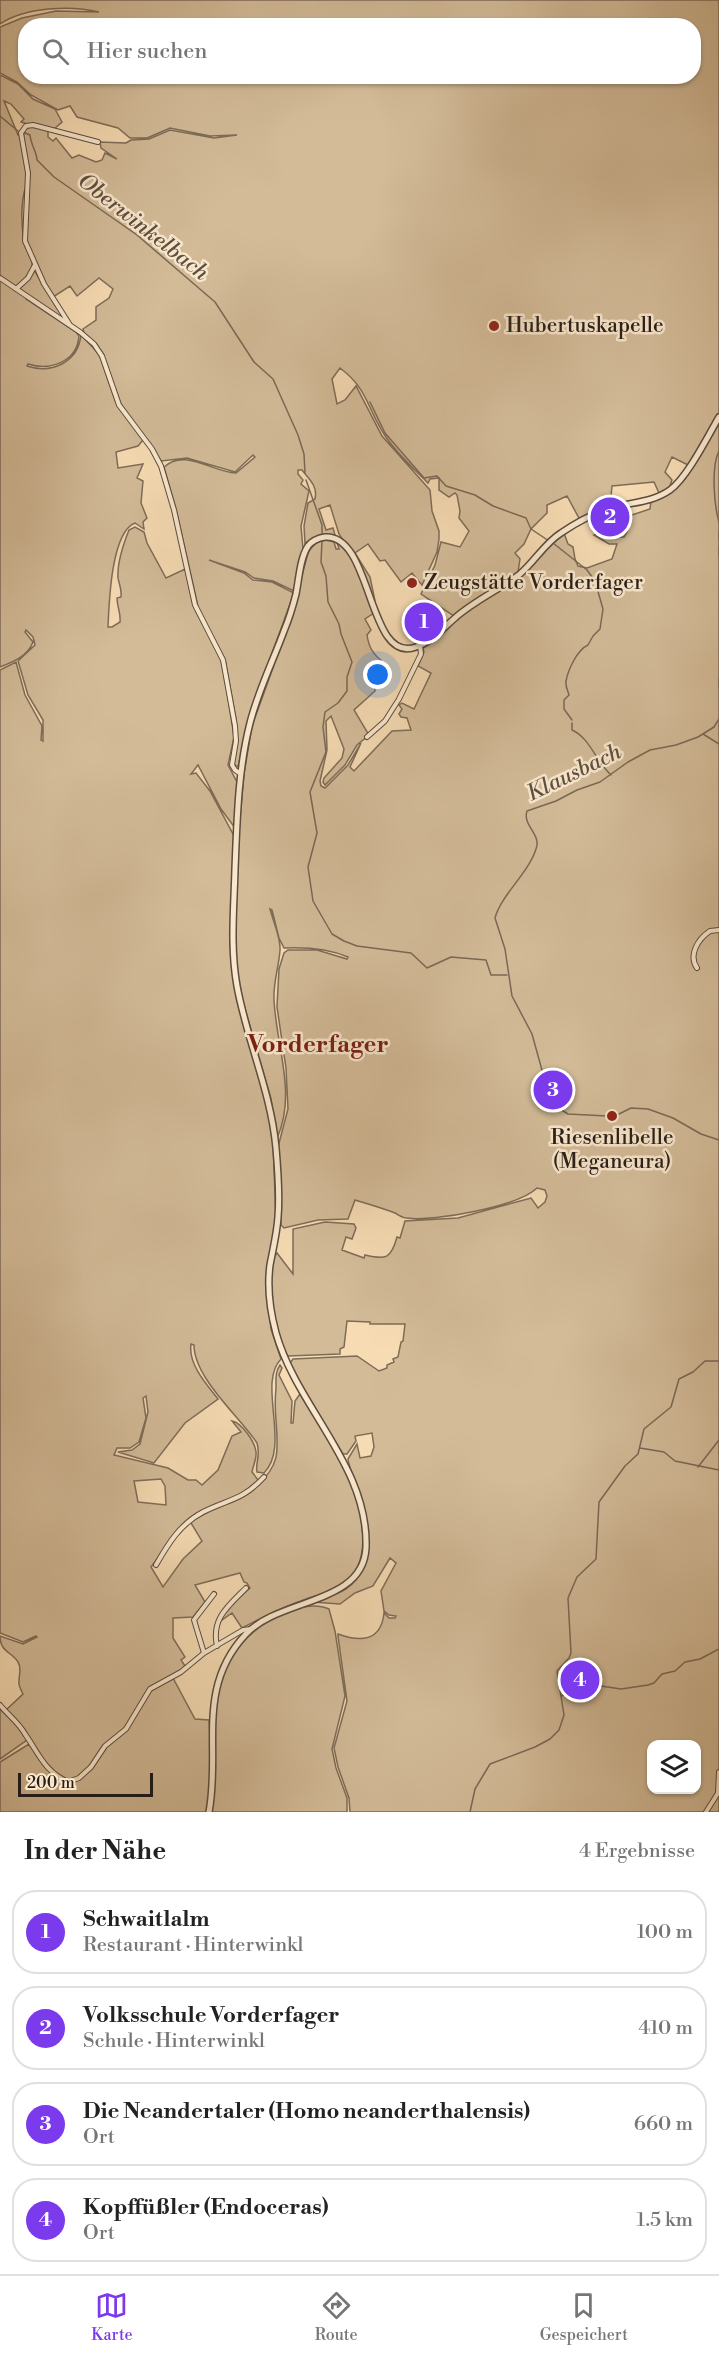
<!DOCTYPE html>
<html lang="de">
<head>
<meta charset="utf-8">
<style>
  body { margin:0; font-family:"Libre Bodoni",serif; background:#f6f6f6; color:#222 }
  .controls { position:absolute; right:18px; bottom:18px; display:grid; overflow:hidden; border-radius:12px; box-shadow:0 2px 4px #0004 }
  .controls button { width:54px; height:54px; display:grid; place-items:center; padding:0; border:0; border-bottom:2px solid #e0e0e0; background:#fff; color:#222; font:30px sans-serif }
  .scale { position:absolute; left:18px; bottom:15px; width:135px; box-sizing:border-box; padding-left:6px; border:3px solid #291d17; border-top:0; font-size:16px; line-height:21px; white-space:nowrap; color:#291d17; -webkit-text-stroke:4px #f9e8ce; paint-order:stroke }
  .you { position:absolute; left:378px; top:675px; width:21px; height:21px; margin:-15px; border:4px solid #fff; border-radius:50%; background:#1a73e8; box-shadow:0 0 0 9px #1a73e833 }
  .badge { display:grid; place-items:center; width:39px; height:39px; border-radius:50%; background:#7c3aed; color:#fff; font-size:20px; font-weight:700 }
  .pin { position:absolute; translate:-50% -50%; border:3px solid #fff; box-shadow:0 2px 6px #0006 }
  .list { margin:0; padding:0; list-style:none }
  h2 { display:flex; justify-content:space-between; align-items:center; height:78px; margin:0; padding:0 24px; font-size:26px }
  h2 small { font-size:20px; font-weight:400; color:#767676 }
  .list li { display:grid; grid-template-columns:39px 1fr auto; gap:18px; align-items:center; box-sizing:border-box; height:84px; margin:0 12px 12px; padding:0 12px; border:2px solid #e0e0e0; border-radius:24px }
  .list b { display:block; font-size:22px; white-space:nowrap }
  .list p { margin:0; font-size:20px; white-space:nowrap; color:#767676 }
  .list em { font-size:20px; font-style:normal; color:#767676 }
  .icon { flex:none; width:33px; height:33px; fill:none; stroke:currentColor; stroke-width:2; stroke-linecap:round; stroke-linejoin:round }
  .map { position:relative; flex:none; width:719px; height:1812px; overflow:hidden }
  .search { position:absolute; background:#fff; box-shadow:0 2px 4px #0004; left:18px; right:18px; top:18px; height:66px; display:flex; align-items:center; gap:15px; box-sizing:border-box; padding:0 21px; border-radius:24px; color:#767676; font-size:22px }
  .sheet { height:462px; background:#fff }
  nav { display:flex; justify-content:space-around; align-items:center; box-sizing:border-box; height:84px; border-top:2px solid #e0e0e0; background:#fff; font-size:16px; color:#767676 }
  nav a { display:grid; justify-items:center; gap:3px }
  nav .on { color:#7c3aed }
  .map>svg:first-child { display:block }
  .green { fill:#d3bb98; stroke:#7e6c58; stroke-width:1.5; fill-rule:evenodd }
  .lines { fill:none; stroke-linecap:round; stroke-linejoin:round }
  .stream { stroke:#7a6855; stroke-width:1.5 }
  .minor-casing { stroke:#5c4c3e; stroke-width:6 }
  .tertiary-casing { stroke:#5c4c3e; stroke-width:8 }
  .minor { stroke:#f9e8ce; stroke-width:4 }
  .tertiary { stroke:#f9e8ce; stroke-width:5 }
  .poi-dot { fill:#8f2418; stroke:#f9e8ce; stroke-width:2 }
  .labels { text-anchor:middle; dominant-baseline:central; stroke-width:5; stroke-linejoin:round; paint-order:stroke }
  .poi-label { font-size:21px; fill:#291d17; stroke:#f9e8ce; text-anchor:start }
  .water-label { font-size:22px; font-style:italic; fill:#5f4f40; stroke:#f9e8ce }
  .quarter-label { font-size:24px; font-weight:bold; fill:#7a1f14; stroke:#f9e8ce }
</style>
</head>
<body>
<div class="map">
<svg width="719" height="1812" viewBox="0 0 719 1812">
  <rect width="100%" height="100%" fill="#f6dbb3"/>
  <filter id="stains"><feTurbulence type="fractalNoise" baseFrequency=".00333" numOctaves="4"/><feColorMatrix values="0 0 0 0 .2 0 0 0 0 .09 0 0 0 0 .02 0 0 0 .5 -.17"/></filter>
  <radialGradient id="worn" r=".72"><stop offset=".6" stop-color="#630" stop-opacity="0"/><stop offset="1" stop-color="#630" stop-opacity=".3"/></radialGradient>
  <path class="green" d="M 0,0 L 719,0 L 719,414 L 688,465 L 672,457 L 665,472 L 672,480 L 669,489 L 659,493 L 654,482 L 612,486 L 610,506 L 580,520 L 567,496 L 547,505 L 547,513 L 531,529 L 524,544 L 515,553 L 520,559 L 518,572 L 454,616 L 421,594 L 435,565 L 441,542 L 460,547 L 469,531 L 459,518 L 460,511 L 457,495 L 455,493 L 449,497 L 439,490 L 439,478 L 430,479 L 428,483 C 413,468 395,452 384,434 C 367,408 368,389 340,368 L 332,379 L 337,404 L 345,400 L 356,386 L 382,436 L 430,490 L 432,511 L 439,531 L 439,539 L 437,552 L 422,585 L 412,573 L 401,582 L 385,560 L 380,561 L 368,544 L 355,553 L 370,577 L 375,601 L 359,565 L 339,534 L 330,505 L 319,509 L 326,530 L 333,528 L 335,535 L 320,536 L 305,543 L 304,526 L 308,503 L 315,499 C 318,486 309,479 302,470 L 298,470 L 298,474 L 303,480 L 301,484 L 309,491 L 301,526 L 303,549 L 294,591 L 273,581 L 254,578 L 245,572 L 209,560 L 244,573 L 253,580 L 272,582 L 294,593 L 250,714 L 238,767 L 234,764 L 237,745 L 236,719 L 225,659 L 199,611 L 176,509 L 164,467 C 185,448 212,472 236,473 L 255,457 L 253,455 L 235,472 L 187,458 L 161,461 L 121,404 L 102,352 L 84,333 L 83,329 L 96,320 L 96,307 L 109,298 L 113,289 L 99,278 L 77,296 L 70,286 L 53,297 L 41,277 L 26,241 L 29,180 C 20,194 21,224 24,241 C 26,250 34,258 32,267 L 68,322 L 27,295 L 26,299 L 76,332 L 79,336 C 77,362 50,371 28,364 L 27,366 C 51,374 78,363 81,335 L 99,354 L 116,403 L 143,440 L 138,446 L 116,452 L 118,468 L 143,464 L 137,478 L 143,481 L 141,503 L 147,518 L 143,522 L 144,529 L 135,523 C 111,532 109,604 108,627 L 112,627 L 120,622 C 121,613 117,607 117,598 L 121,597 C 122,589 119,584 118,578 C 117,562 123,545 129,530 L 135,527 L 144,532 L 147,543 L 166,578 L 185,569 L 196,612 L 220,656 L 224,671 L 234,737 L 228,765 L 238,784 L 235,828 L 221,809 L 198,765 L 191,774 L 196,773 L 210,791 L 234,836 L 230,943 L 232,966 L 237,1001 L 268,1109 L 273,1142 L 276,1221 L 266,1284 L 271,1329 L 281,1359 C 257,1383 291,1446 264,1473 L 257,1472 C 255,1463 261,1456 257,1443 C 239,1416 194,1378 194,1345 L 191,1344 C 188,1364 206,1384 218,1399 L 185,1423 L 154,1463 L 118,1452 L 132,1450 L 140,1444 L 148,1412 L 146,1396 L 143,1398 L 146,1418 L 139,1442 L 130,1448 L 117,1448 L 114,1455 L 168,1468 L 188,1480 L 196,1480 L 202,1485 L 218,1470 L 232,1436 L 241,1432 L 232,1421 C 242,1423 255,1442 256,1452 C 257,1459 253,1465 252,1472 L 258,1480 C 248,1502 212,1504 193,1516 C 172,1531 166,1548 151,1567 L 163,1587 L 183,1559 L 202,1541 L 191,1523 L 192,1521 C 212,1507 238,1504 257,1486 C 281,1464 278,1450 276,1420 C 275,1409 275,1398 276,1388 C 276,1380 275,1372 280,1365 L 282,1368 L 279,1375 L 292,1401 L 291,1423 L 293,1423 L 295,1401 L 300,1394 C 315,1420 335,1446 347,1473 C 361,1505 376,1561 343,1585 C 331,1593 314,1595 301,1601 C 280,1608 261,1618 242,1628 L 232,1613 L 219,1622 L 222,1613 L 250,1588 L 247,1583 L 244,1582 L 240,1573 L 195,1585 L 205,1602 L 193,1617 L 173,1618 L 173,1638 L 185,1657 L 181,1660 L 185,1666 L 173,1678 L 195,1719 L 209,1720 L 211,1751 L 215,1750 C 212,1689 224,1640 284,1613 C 297,1607 316,1603 329,1609 L 335,1631 L 345,1696 L 332,1749 L 336,1768 L 347,1798 L 347,1812 L 0,1812 L 0,1762 L 29,1744 L 46,1767 L 48,1766 L 26,1732 L 6,1710 L 23,1694 C 21,1690 18,1685 19,1681 C 19,1674 22,1668 18,1662 C 12,1652 0,1652 0,1636 L 23,1644 L 37,1637 L 36,1636 L 23,1642 L 0,1633 L 0,670 L 16,662 L 25,695 L 42,726 L 41,740 L 43,741 L 43,720 L 28,695 L 18,661 L 35,645 L 33,637 L 26,630 L 25,632 L 33,642 C 28,656 13,662 0,667 L 0,75 L 18,84 L 33,99 L 55,109 L 62,122 L 54,129 C 45,126 28,125 21,122 L 24,119 L 11,104 L 4,101 L 18,135 L 23,137 L 25,129 C 33,124 40,127 48,130 L 48,137 L 53,141 L 56,138 L 72,158 L 79,155 L 96,162 L 102,160 L 105,153 L 117,159 L 101,148 L 100,142 L 126,143 L 131,140 L 149,139 L 170,130 L 214,138 L 237,135 L 210,136 L 170,128 L 147,138 L 130,138 L 118,128 L 77,117 L 70,106 L 58,110 L 31,95 L 17,82 L 0,73 L 0,27 L 22,18 L 56,11 L 99,12 C 71,5 25,7 0,24 ZM 26,26 L 694,26 L 694,76 L 26,76 ZM 161,1479 L 165,1486 L 166,1505 L 138,1502 L 134,1481 Z
    M 719,422 L 719,1812 L 350,1812 L 349,1798 L 338,1767 L 334,1748 L 347,1701 L 338,1636 L 338,1634 C 360,1642 381,1642 384,1613 L 389,1618 L 395,1618 L 396,1616 L 389,1615 L 384,1611 L 381,1591 L 396,1563 L 390,1558 L 373,1586 L 355,1593 L 340,1604 L 312,1602 C 323,1597 336,1596 346,1589 C 380,1565 367,1517 357,1485 C 354,1477 349,1468 348,1459 L 357,1444 L 360,1458 L 371,1456 L 374,1447 L 372,1433 L 355,1436 L 356,1441 L 347,1454 L 343,1454 L 304,1391 L 290,1363 L 293,1359 L 357,1356 L 379,1371 L 387,1368 L 387,1365 L 394,1362 L 393,1359 L 398,1357 L 401,1342 L 403,1341 L 405,1324 L 370,1324 L 370,1322 L 347,1321 L 344,1347 L 340,1349 L 340,1354 L 288,1356 C 276,1339 262,1271 277,1253 L 293,1274 L 293,1229 L 325,1222 L 354,1224 L 356,1228 L 352,1239 L 346,1237 L 342,1250 L 364,1258 L 365,1255 C 386,1260 391,1259 397,1237 L 400,1238 L 405,1221 L 458,1218 L 531,1198 L 538,1208 L 545,1202 L 547,1196 L 545,1190 L 537,1188 C 519,1206 434,1222 407,1218 C 402,1218 399,1215 395,1213 C 382,1208 368,1204 355,1200 L 348,1219 L 318,1220 L 284,1228 L 281,1225 L 278,1147 L 288,1109 L 286,1068 L 277,1007 L 279,969 L 284,953 L 288,950 L 317,950 L 347,959 L 348,957 C 327,948 306,947 284,948 L 279,938 L 272,910 L 270,909 C 273,921 281,938 280,950 C 279,967 273,982 274,1000 C 276,1045 297,1095 277,1138 L 271,1099 L 243,1002 L 236,965 L 235,942 L 239,831 L 244,774 L 252,726 L 287,629 L 308,553 C 314,542 322,537 334,542 L 336,549 L 339,549 L 337,542 C 357,558 365,589 374,613 L 365,619 L 371,630 L 367,635 C 369,648 373,654 383,662 L 382,671 L 376,674 L 374,679 L 375,691 L 354,710 L 369,735 L 357,745 L 345,765 L 325,785 L 323,782 L 324,778 L 342,758 L 344,749 L 331,716 L 326,721 L 327,750 L 320,781 L 321,786 L 325,788 L 348,765 L 361,743 L 350,767 L 354,771 L 392,731 L 411,730 L 407,718 L 401,717 L 399,714 L 402,709 L 399,705 L 402,703 L 414,709 L 431,673 L 418,666 L 424,652 L 423,648 L 439,638 L 461,615 L 513,581 L 534,564 L 554,541 L 564,533 L 568,544 L 573,547 L 575,559 L 578,566 L 587,568 L 612,559 L 617,544 L 609,544 L 594,535 L 609,528 L 619,537 L 624,537 L 627,532 L 624,521 L 630,518 L 629,516 L 650,509 L 651,501 L 675,488 L 685,479 ZM 652,1744 L 696,1744 L 696,1790 L 652,1790 Z
    M 0,1707 L 16,1724 L 27,1740 L 0,1759 Z"/>
  <g class="lines">
    <path class="stream" d="M 0,116 L 18,131
      M 25,133 L 30,135 C 31,145 37,153 37,160 L 54,177 L 137,235 L 215,302 L 254,362 L 273,379 L 298,435 L 304,454 L 305,473
      M 370,402 L 385,433 L 424,478 L 437,476 L 446,486 L 475,495 L 493,506 L 526,518 L 531,529 L 549,541
      M 719,451 C 711,466 714,505 719,522
      M 306,480 L 322,525 L 322,536
      M 719,532 L 719,539
      M 322,541 L 321,562 L 326,576 L 328,602 L 339,624 L 341,634 L 352,662 L 347,677 L 347,691 L 338,703 L 325,712 L 323,727 L 326,752 L 310,792 L 317,833 L 308,867 L 313,901 L 332,934 L 344,941 L 357,946 L 411,953 L 427,968 L 451,957 L 486,960 L 491,975 L 507,975
      M 553,543 L 587,570 L 595,581 L 603,609 L 600,629 L 593,636 L 588,645 C 577,650 568,670 566,681 C 565,686 568,691 569,695 L 564,700 L 564,709 L 572,720
      M 719,547 L 719,556
      M 719,678 L 719,687
      M 719,719 L 714,727 L 698,737 L 676,745 L 650,750 L 628,762 L 600,782 L 577,790 L 556,801 L 527,811 C 522,825 542,835 536,849 C 528,874 501,895 495,918 L 505,949 L 512,996 L 532,1034 L 548,1092 L 555,1106 L 568,1114 L 607,1116 L 617,1115 L 631,1108 L 648,1109 L 673,1118 L 701,1134 L 719,1140
      M 572,723 L 572,730 C 590,738 595,760 611,775
      M 703,734 L 719,744
      M 640,1448 L 664,1452 L 675,1461 L 719,1470
      M 698,1467 L 719,1440
      M 561,1696 L 583,1689 L 595,1690 L 601,1686 L 621,1689 L 648,1685 L 654,1683 L 662,1674 L 675,1671 L 685,1662 L 700,1659 L 719,1649
      M 470,1812 L 475,1789 L 490,1764 L 535,1747 L 550,1739 L 559,1730 L 564,1715 L 557,1671 L 569,1658 L 571,1653 L 568,1598 L 577,1577 L 596,1559 L 599,1502 L 625,1466 L 638,1454 L 644,1429 L 671,1407 L 679,1379 L 693,1372 L 705,1361 L 719,1361"/>
    <g class="minor-casing">
      <path id="minor" d="M 0,278 L 80,332 L 94,344 L 102,356 L 119,405 L 152,449 L 161,466 L 174,510 L 195,605 L 223,660 L 235,726 L 236,741 L 232,765 L 235,770 L 241,774
        M 16,289 L 28,278 L 35,265
        M 70,325 L 44,284 L 25,241 L 28,173 L 21,133 L 26,126 L 33,125 L 98,142
        M 367,737 L 385,721 L 399,699 L 421,654 L 420,645
        M 697,968 C 688,955 698,939 710,931 L 719,930
        M 156,1565 C 168,1544 180,1524 203,1512 C 228,1499 242,1501 264,1477
        M 217,1646 C 211,1619 228,1606 246,1588
        M 204,1653 L 194,1620 L 214,1594
        M 0,1705 C 8,1715 19,1723 25,1734 C 39,1754 45,1772 68,1782 L 79,1778 L 91,1767 L 105,1746 L 126,1729 L 150,1689 L 181,1672 L 204,1653 L 243,1630 L 251,1629
        M 706,1812 L 718,1793 L 719,1772"/>
    </g>
    <g class="tertiary-casing">
      <path id="tertiary" d="M 209,1812 C 221,1749 195,1688 246,1634 C 279,1598 363,1605 366,1548 C 369,1466 297,1408 276,1333 C 270,1311 267,1288 270,1265 C 273,1249 277,1233 278,1217 C 280,1194 278,1171 276,1148 C 271,1092 247,1041 237,986 C 230,947 234,908 235,869 C 237,820 238,770 250,723 C 258,691 273,661 284,631 C 289,619 293,606 296,594 C 299,579 300,558 308,546 C 312,541 318,538 325,537 C 373,534 367,665 416,647 C 433,641 442,629 455,618 C 474,601 499,590 520,574 C 535,561 545,543 561,533 C 577,522 597,512 614,507 C 634,502 653,502 670,490 C 687,478 708,436 719,417"/>
    </g>
    <use href="#minor" class="minor"/>
    <use href="#tertiary" class="tertiary"/>
  </g>
  <g class="poi-dot">
    <circle cx="494" cy="326" r="6"/>
    <circle cx="412" cy="583" r="6"/>
    <circle cx="612" cy="1116" r="6"/>
  </g>
  <g class="labels">
    <g class="poi-label">
      <text x="506" y="326">Hubertuskapelle</text>
      <text x="424" y="583">Zeugstätte Vorderfager</text>
      <text x="612" y="1138" text-anchor="middle">Riesenlibelle<tspan x="612" dy="24">(Meganeura)</tspan></text>
    </g>
    <g class="water-label">
      <text transform="translate(143 227) rotate(38)">Oberwinkelbach</text>
      <text transform="translate(574 773) rotate(-26)">Klausbach</text>
    </g>
    <g class="quarter-label">
      <text x="318" y="1045">Vorderfager</text>
    </g>
  </g>
  <rect width="100%" height="100%" filter="url(#stains)"/>
  <rect width="100%" height="100%" fill="url(#worn)"/>
</svg>
<div class="controls">
<button><svg class="icon" aria-label="layers" viewBox="0 0 24 24"><path d="M12 4l9 5-9 5-9-5zM3 14l9 5 9-5"/></svg></button>
</div>
<div class="scale">200 m</div>
<div class="you"></div>
<div class="pin badge" style="left:424px;top:622px">1</div>
<div class="pin badge" style="left:610px;top:517px">2</div>
<div class="pin badge" style="left:553px;top:1090px">3</div>
<div class="pin badge" style="left:580px;top:1680px">4</div>
<div class="search"><svg class="icon" aria-label="search" viewBox="0 0 24 24"><circle cx="10" cy="10" r="6"/><path d="M15 15l6 6"/></svg>Hier suchen</div>
</div>
<section class="sheet">
<h2>In der Nähe<small>4 Ergebnisse</small></h2>
<ul class="list">
<li><span class="badge">1</span><div><b>Schwaitlalm</b><p>Restaurant · Hinterwinkl</p></div><em>100 m</em></li>
<li><span class="badge">2</span><div><b>Volksschule Vorderfager</b><p>Schule · Hinterwinkl</p></div><em>410 m</em></li>
<li><span class="badge">3</span><div><b>Die Neandertaler (Homo neanderthalensis)</b><p>Ort</p></div><em>660 m</em></li>
<li><span class="badge">4</span><div><b>Kopffüßler (Endoceras)</b><p>Ort</p></div><em>1.5 km</em></li>
</ul>
</section>
<nav>
<a class="on"><svg class="icon" aria-label="map" viewBox="0 0 24 24"><path d="M3 6l6-2 6 2 6-2v14l-6 2-6-2-6 2zM9 4v14M15 6v14"/></svg>Karte</a>
<a><svg class="icon" aria-label="directions" viewBox="0 0 24 24"><path d="M12 3l9 9-9 9-9-9zM9 14v-3h6M13 9l2 2-2 2"/></svg>Route</a>
<a><svg class="icon" aria-label="saved" viewBox="0 0 24 24"><path d="M7 4h10v16l-5-4-5 4z"/></svg>Gespeichert</a>
</nav>
</body>
</html>
